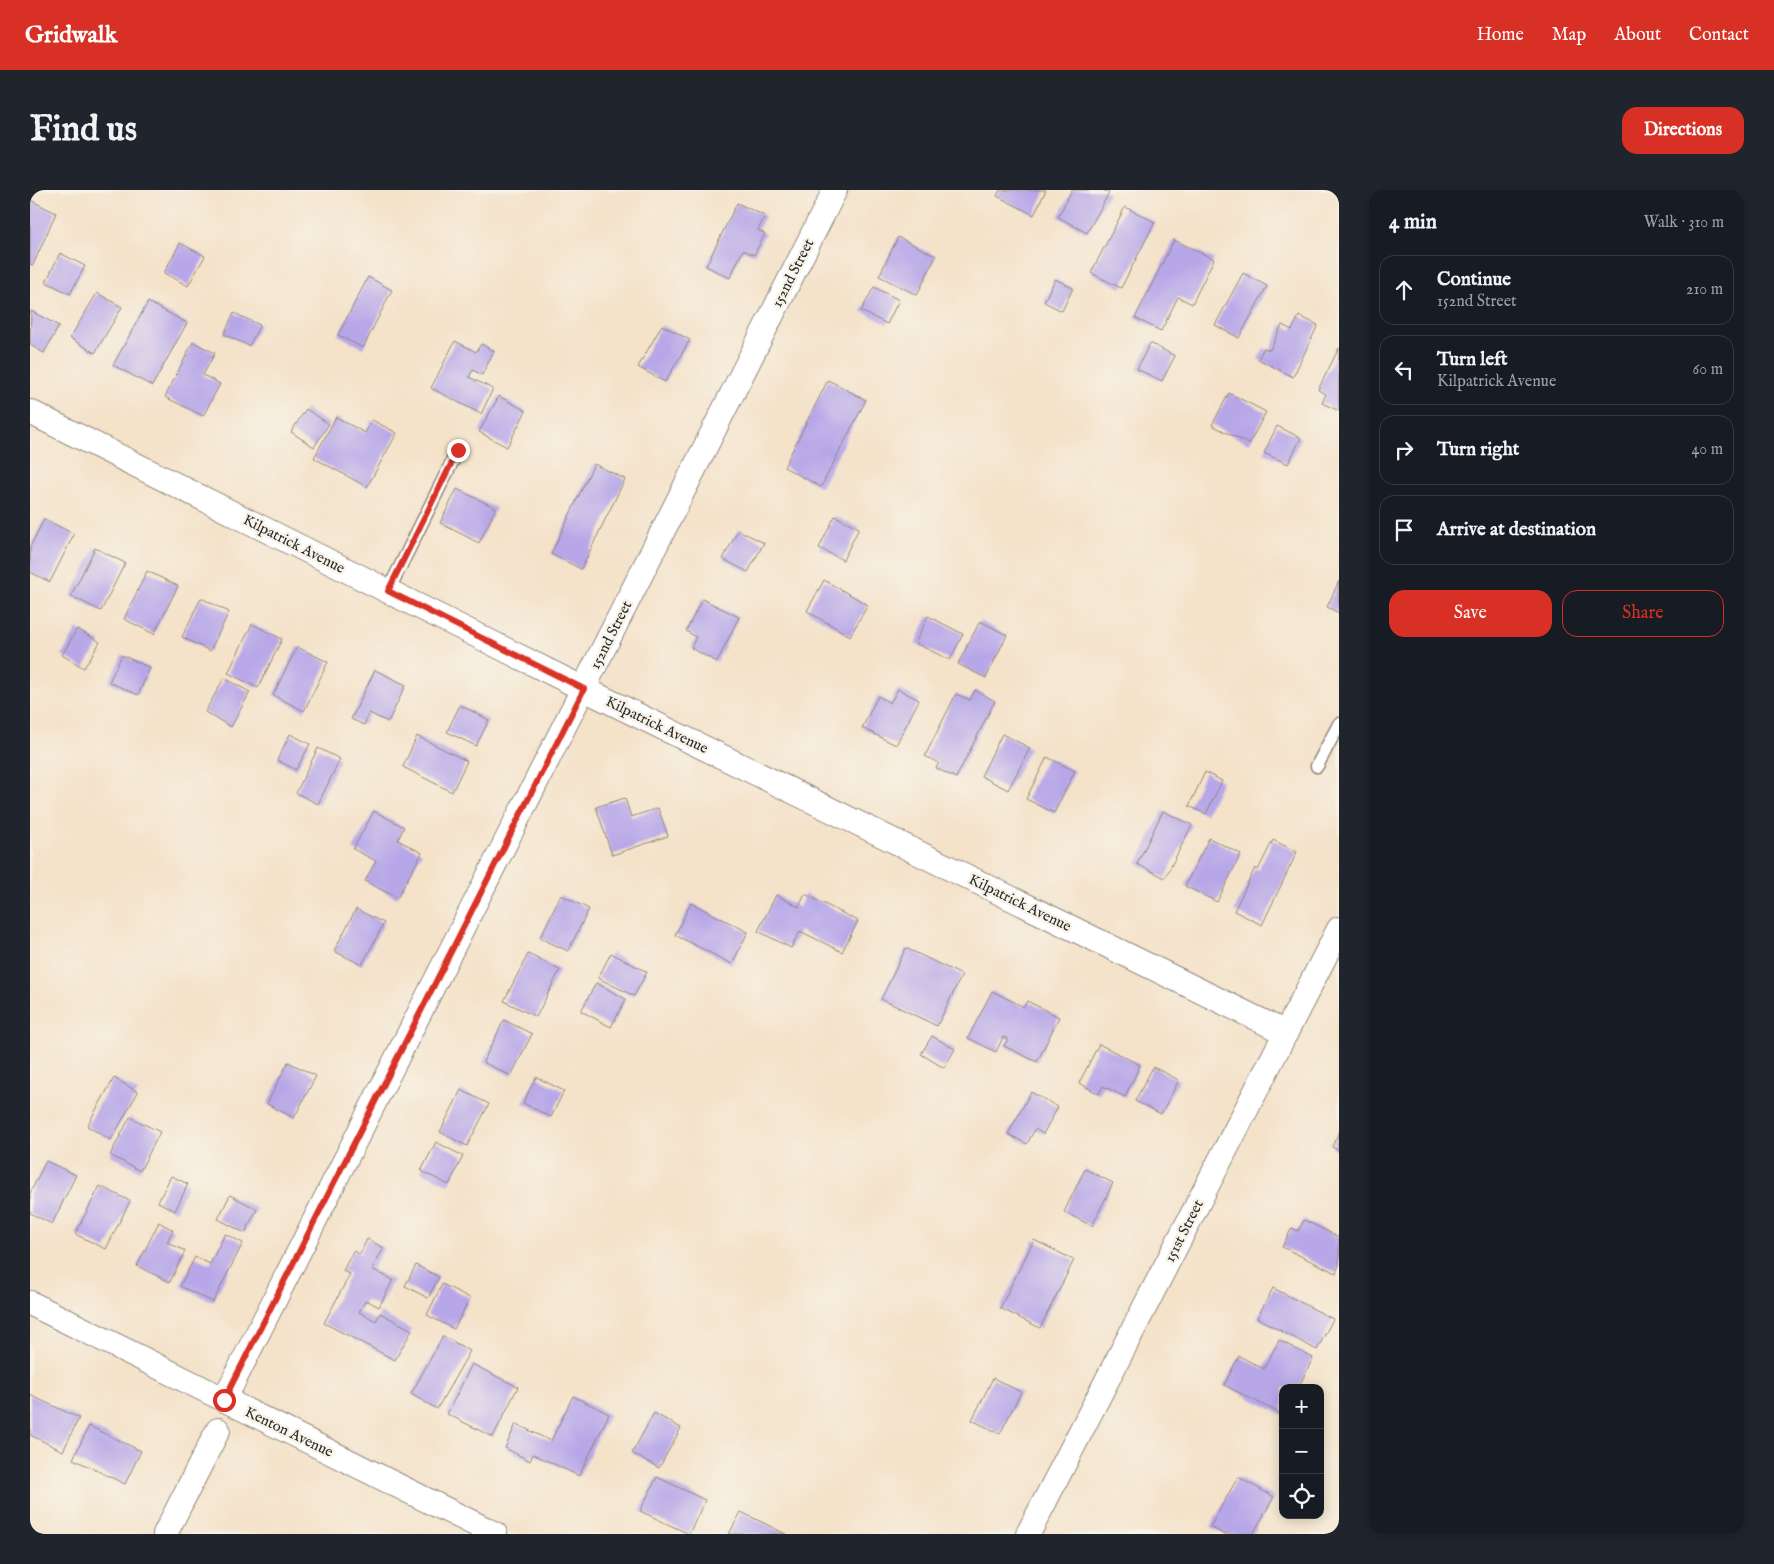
<!DOCTYPE html>
<html lang="en">
<head>
<meta charset="utf-8">
<style>
  body { margin:0; font-family:"IM FELL English",serif; background:#20242c; color:#f1f3f6 }
  .controls { position:absolute; right:15px; bottom:15px; display:grid; overflow:hidden; border-radius:10px; box-shadow:0 2px 12px #0003 }
  .controls button { width:45px; height:45px; display:grid; place-items:center; padding:0; border:0; border-bottom:1px solid #363941; background:#171b24; color:#f1f3f6; font:25px sans-serif }
  .stop { position:absolute; width:15px; height:15px; margin:-11px; border:4px solid #d93025; border-radius:50%; background:#fff }
  .stop.end { background:#d93025; border-color:#fff; box-shadow:0 1px 5px #0008 }
  .list { margin:0; padding:0; list-style:none }
  h2 { display:flex; justify-content:space-between; align-items:center; height:65px; margin:0; padding:0 20px; font-size:21px }
  h2 small { font-size:16px; font-weight:400; color:#9ea1a6 }
  .list li { display:grid; grid-template-columns:32px 1fr auto; gap:15px; align-items:center; box-sizing:border-box; height:70px; margin:0 10px 10px; padding:0 10px; border:1px solid #363941; border-radius:15px }
  .list b { display:block; font-size:19px; white-space:nowrap }
  .list p { margin:0; font-size:16px; white-space:nowrap; color:#9ea1a6 }
  .list em { font-size:16px; font-style:normal; color:#9ea1a6 }
  .actions { display:flex; gap:10px; padding:15px 20px }
  .actions a { flex:1; padding:11px 0; border:1px solid #d93025; border-radius:15px; text-align:center; font-size:18px; color:#d93025 }
  .actions .main { background:#d93025; color:#fff }
  .icon { flex:none; width:28px; height:28px; fill:none; stroke:currentColor; stroke-width:2; stroke-linecap:round; stroke-linejoin:round }
  .map { position:relative; flex:none; width:1309px; height:1344px; overflow:hidden; border-radius:15px }
  header { display:flex; align-items:center; gap:30px; box-sizing:border-box; height:70px; padding:0 25px; background:#d93025; color:#fff }
  header strong { font-size:24px }
  nav { display:flex; gap:28px; margin-inline-start:auto; font-size:18px }
  .intro { display:flex; align-items:center; justify-content:space-between; box-sizing:border-box; height:120px; padding:0 30px }
  h1 { margin:0; font-size:35px }
  .button { padding:12px 22px; border-radius:15px; background:#d93025; color:#fff; font-size:18px; font-weight:700 }
  main { display:flex; gap:30px; padding:0 30px }
  aside { flex:1; background:#171b24; border-radius:15px; box-shadow:0 2px 12px #0003 }
  .map>svg:first-child { display:block }
  .building { fill:#b7a7e8 }
  .lines { fill:none; stroke-linecap:round; stroke-linejoin:round }
  .lane-casing { stroke:#90867a; stroke-width:15 }
  .street-casing { stroke:#90867a; stroke-width:26 }
  .lane { stroke:#fff; stroke-width:12 }
  .street { stroke:#fff; stroke-width:24 }
  .route { stroke:#d93025; stroke-width:6 }
  .labels { text-anchor:middle; dominant-baseline:central; stroke-width:5; stroke-linejoin:round; paint-order:stroke }
  .street-label { font-size:15px; fill:#2b2b2b; stroke:#f7f3e8 }
</style>
</head>
<body>
<header>
<strong>Gridwalk</strong>
<nav><a>Home</a><a>Map</a><a>About</a><a>Contact</a></nav>
</header>
<div class="intro"><h1>Find us</h1><a class="button">Directions</a></div>
<main>
<div class="map">
<svg width="1309" height="1344" viewBox="0 0 1309 1344">
  <rect width="100%" height="100%" fill="#f7f3e8"/>
  <filter id="ink" filterUnits="userSpaceOnUse"><feTurbulence type="fractalNoise" baseFrequency=".02" numOctaves="2"/><feDisplacementMap in="SourceGraphic" scale="10" xChannelSelector="R" yChannelSelector="G"/><feConvolveMatrix kernelMatrix="1 2 1 2 8 2 1 2 1" color-interpolation-filters="sRGB"/></filter>
  <filter id="wash" filterUnits="userSpaceOnUse"><feTurbulence type="fractalNoise" baseFrequency=".0096" numOctaves="4" result="noise"/><feDisplacementMap in="SourceGraphic" scale="20" xChannelSelector="R" yChannelSelector="G"/><feGaussianBlur stdDeviation="1.12" result="paint"/><feColorMatrix in="noise" values="0 0 0 0 0 0 0 0 0 0 0 0 0 0 0 0 0 1.4 0 .05"/><feComposite in="paint" operator="in"/></filter>
  <g filter="url(#wash)">
    <rect width="100%" height="100%" fill="#f4e2c9"/>
    <g id="blocks">
      <path class="building" d="M 970,0 L 1016,0 L 1004,25 L 967,6 Z
        M 1042,0 L 1073,0 L 1079,3 L 1057,43 L 1028,27 Z
        M 0,10 L 26,23 L 3,75 L 0,74 Z
        M 707,13 L 735,26 L 728,40 L 735,44 L 724,65 L 713,60 L 700,88 L 676,76 Z
        M 1095,17 L 1125,32 L 1091,98 L 1061,83 Z
        M 868,47 L 906,66 L 887,105 L 849,86 Z
        M 1144,50 L 1184,69 L 1162,114 L 1148,107 L 1131,141 L 1105,128 Z
        M 150,53 L 175,66 L 158,96 L 134,83 Z
        M 30,63 L 55,76 L 40,104 L 16,92 Z
        M 1213,83 L 1237,96 L 1209,148 L 1185,135 Z
        M 338,87 L 362,100 L 333,158 L 308,145 Z
        M 1025,89 L 1043,98 L 1032,121 L 1014,112 Z
        M 844,97 L 869,110 L 857,134 L 831,121 Z
        M 67,103 L 92,117 L 65,163 L 40,148 Z
        M 118,112 L 157,133 L 122,196 L 83,175 Z
        M 1,121 L 29,136 L 14,163 L 0,155 Z
        M 204,123 L 230,135 L 219,156 L 194,144 Z
        M 1269,126 L 1288,135 L 1263,187 L 1228,169 L 1234,158 L 1240,160 L 1252,135 L 1262,140 Z
        M 632,135 L 660,150 L 635,192 L 608,177 Z
        M 425,151 L 446,162 L 451,154 L 464,161 L 452,185 L 443,180 L 439,187 L 463,199 L 451,224 L 401,198 Z
        M 163,152 L 185,163 L 173,185 L 190,194 L 173,226 L 135,207 Z
        M 1120,153 L 1145,166 L 1132,191 L 1107,179 Z
        M 1309,158 L 1309,221 L 1292,213 L 1296,204 L 1288,200 Z
        M 798,190 L 836,210 L 791,297 L 754,277 Z
        M 1199,203 L 1236,222 L 1219,254 L 1182,235 Z
        M 469,206 L 496,221 L 477,257 L 449,242 Z
        M 276,219 L 299,234 L 284,257 L 261,242 Z
        M 306,227 L 335,243 L 342,230 L 367,243 L 337,297 L 284,268 Z
        M 1247,236 L 1271,248 L 1258,274 L 1234,263 Z
        M 564,274 L 595,289 L 551,379 L 521,364 Z
        M 427,299 L 466,318 L 449,353 L 410,333 Z
        M 805,326 L 829,338 L 813,370 L 789,358 Z
        M 14,329 L 44,344 L 20,392 L 0,382 L 0,357 Z
        M 708,340 L 734,353 L 718,382 L 693,369 Z
        M 65,358 L 95,373 L 71,421 L 41,406 Z
        M 117,381 L 148,396 L 124,444 L 94,429 Z
        M 794,390 L 838,415 L 820,446 L 777,421 Z
        M 1309,391 L 1309,423 L 1297,417 Z
        M 171,408 L 199,422 L 180,461 L 152,447 Z
        M 672,409 L 709,427 L 687,472 L 661,458 L 666,447 L 656,441 Z
        M 898,426 L 933,444 L 920,470 L 885,453 Z
        M 950,431 L 977,445 L 956,488 L 928,474 Z
        M 222,434 L 252,449 L 228,498 L 198,483 Z
        M 47,439 L 70,452 L 54,478 L 32,465 Z
        M 267,457 L 298,472 L 274,521 L 243,505 Z
        M 92,465 L 120,478 L 108,505 L 79,492 Z
        M 345,480 L 376,495 L 358,532 L 339,523 L 334,535 L 321,529 Z
        M 194,488 L 220,502 L 201,537 L 175,522 Z
        M 868,499 L 889,510 L 866,555 L 832,538 L 848,506 L 860,513 Z
        M 945,500 L 965,511 L 926,588 L 906,578 L 909,573 L 895,566 L 926,504 L 940,510 Z
        M 430,515 L 459,530 L 446,556 L 417,542 Z
        M 260,544 L 280,554 L 266,580 L 247,570 Z
        M 972,544 L 1000,558 L 978,600 L 951,586 Z
        M 387,546 L 437,571 L 422,602 L 373,577 Z
        M 288,558 L 310,569 L 288,614 L 266,603 Z
        M 1017,567 L 1045,581 L 1024,623 L 996,609 Z
        M 1175,582 L 1192,591 L 1176,624 L 1159,616 Z
        M 595,608 L 601,627 L 628,618 L 638,646 L 582,665 L 566,617 Z
        M 344,621 L 374,637 L 368,650 L 392,663 L 367,708 L 335,691 L 346,671 L 323,659 Z
        M 1133,621 L 1162,635 L 1135,688 L 1107,674 Z
        M 1179,648 L 1211,664 L 1187,712 L 1155,696 Z
        M 1243,650 L 1267,662 L 1232,735 L 1204,721 L 1225,678 L 1228,680 Z
        M 775,704 L 828,731 L 812,762 L 770,741 L 761,758 L 728,741 L 746,705 L 769,717 Z
        M 531,705 L 559,719 L 538,761 L 510,748 Z
        M 661,713 L 718,742 L 702,774 L 645,745 Z
        M 326,719 L 354,733 L 332,775 L 304,761 Z
        M 876,758 L 932,785 L 907,836 L 851,809 Z
        M 581,763 L 617,782 L 604,806 L 568,788 Z
        M 498,764 L 530,780 L 506,827 L 474,811 Z
        M 566,793 L 596,809 L 581,837 L 551,821 Z
        M 962,801 L 994,817 L 997,811 L 1029,827 L 1007,872 L 974,856 L 978,849 L 973,847 L 966,862 L 938,848 Z
        M 474,830 L 502,844 L 481,886 L 453,872 Z
        M 902,846 L 925,859 L 914,878 L 891,864 Z
        M 1069,854 L 1110,875 L 1095,907 L 1073,896 L 1069,904 L 1049,893 Z
        M 258,872 L 286,886 L 264,928 L 237,914 Z
        M 1123,877 L 1149,890 L 1131,924 L 1105,911 Z
        M 506,887 L 534,901 L 521,927 L 493,913 Z
        M 84,888 L 108,902 L 81,950 L 57,936 Z
        M 431,900 L 459,914 L 437,956 L 410,942 Z
        M 1001,902 L 1028,917 L 1013,944 L 1005,939 L 997,954 L 978,944 Z
        M 100,927 L 130,942 L 110,981 L 80,965 Z
        M 1309,942 L 1309,961 L 1302,957 Z
        M 406,952 L 433,966 L 419,995 L 391,981 Z
        M 16,971 L 46,985 L 22,1034 L 0,1023 L 0,1003 Z
        M 1055,979 L 1083,993 L 1062,1036 L 1034,1022 Z
        M 141,986 L 158,994 L 145,1021 L 128,1012 Z
        M 70,996 L 100,1011 L 76,1059 L 45,1044 Z
        M 200,1005 L 227,1019 L 215,1043 L 188,1029 Z
        M 1274,1030 L 1309,1047 L 1309,1075 L 1306,1083 L 1252,1057 L 1262,1038 L 1268,1041 Z
        M 129,1032 L 143,1040 L 137,1052 L 155,1061 L 140,1092 L 107,1076 Z
        M 195,1044 L 213,1053 L 183,1112 L 150,1096 L 165,1067 L 180,1074 Z
        M 337,1049 L 354,1058 L 342,1079 L 363,1090 L 349,1117 L 336,1110 L 329,1122 L 346,1131 L 350,1123 L 382,1140 L 365,1170 L 294,1133 L 320,1084 L 313,1081 L 323,1061 L 330,1064 Z
        M 1004,1050 L 1044,1070 L 1010,1138 L 970,1118 Z
        M 386,1075 L 409,1087 L 398,1108 L 375,1096 Z
        M 412,1094 L 440,1108 L 424,1139 L 397,1125 Z
        M 1243,1098 L 1303,1129 L 1287,1160 L 1227,1128 Z
        M 413,1146 L 440,1161 L 407,1219 L 381,1204 Z
        M 1249,1150 L 1283,1168 L 1268,1198 L 1253,1198 L 1253,1225 L 1194,1195 L 1209,1166 L 1234,1179 Z
        M 442,1174 L 488,1197 L 463,1247 L 417,1224 Z
        M 963,1188 L 991,1202 L 970,1244 L 942,1230 Z
        M 0,1205 L 49,1228 L 33,1261 L 0,1245 Z
        M 543,1206 L 579,1224 L 549,1286 L 503,1264 L 500,1271 L 475,1258 L 486,1234 L 521,1251 Z
        M 624,1223 L 651,1238 L 629,1278 L 602,1263 Z
        M 59,1236 L 111,1261 L 95,1294 L 43,1269 Z
        M 627,1287 L 675,1310 L 659,1344 L 610,1321 Z
        M 1208,1287 L 1244,1307 L 1223,1344 L 1193,1344 L 1180,1337 Z
        M 711,1322 L 756,1344 L 699,1344 Z"/>
    </g>
  </g>
  <g filter="url(#ink)">
    <use href="#blocks" fill-opacity="0" stroke="#90867a" stroke-width="1"/>
    <g class="lines">
      <g class="lane-casing">
        <path id="lane" d="M 358,401 L 428,260
          M 1287,576 L 1309,534"/>
      </g>
      <g class="street-casing">
        <path id="street" d="M 0,222 L 554,499 L 1256,843
          M 0,1113 L 465,1344
          M 194,1210 L 805,0
          M 135,1344 L 188,1240
          M 998,1344 L 1309,739"/>
      </g>
      <use href="#lane" class="lane"/>
      <use href="#street" class="street"/>
    </g>
  </g>
  <g class="lines" filter="url(#ink)">
    <path class="route" d="M 194,1210 L 554,499 L 358,401 L 428,260"/>
  </g>
  <g class="labels">
    <g class="street-label">
      <text transform="translate(763 83) rotate(-63)">152nd Street</text>
      <text transform="translate(264 354) rotate(27)">Kilpatrick Avenue</text>
      <text transform="translate(581 445) rotate(-63)">152nd Street</text>
      <text transform="translate(627 535) rotate(26)">Kilpatrick Avenue</text>
      <text transform="translate(990 713) rotate(26)">Kilpatrick Avenue</text>
      <text transform="translate(1154 1041) rotate(-63)">151st Street</text>
      <text transform="translate(259 1242) rotate(26)">Kenton Avenue</text>
    </g>
  </g>
</svg>
<div class="controls">
<button>+</button>
<button>−</button>
<button><svg class="icon" aria-label="locate" viewBox="0 0 24 24"><circle cx="12" cy="12" r="6"/><path d="M12 2v4M12 18v4M2 12h4M18 12h4"/></svg></button>
</div>
<div class="stop" style="left:194px;top:1210px"></div>
<div class="stop end" style="left:428px;top:260px"></div>
</div>
<aside>
<h2>4 min<small>Walk · 310 m</small></h2>
<ul class="list">
<li><svg class="icon" aria-label="ahead" viewBox="0 0 24 24"><path d="M12 20V5M6 11l6-6 6 6"/></svg><div><b>Continue</b><p>152nd Street</p></div><em>210 m</em></li>
<li><svg class="icon" aria-label="left" viewBox="0 0 24 24"><path d="M17 20v-9H6M10 6l-5 5 5 5"/></svg><div><b>Turn left</b><p>Kilpatrick Avenue</p></div><em>60 m</em></li>
<li><svg class="icon" aria-label="right" viewBox="0 0 24 24"><path d="M7 20v-9h11M14 6l5 5-5 5"/></svg><div><b>Turn right</b></div><em>40 m</em></li>
<li><svg class="icon" aria-label="arrive" viewBox="0 0 24 24"><path d="M6 21V4h12l-3 4 3 4H6"/></svg><div><b>Arrive at destination</b></div></li>
</ul>
<div class="actions"><a class="main">Save</a><a>Share</a></div>
</aside>
</main>
</body>
</html>
